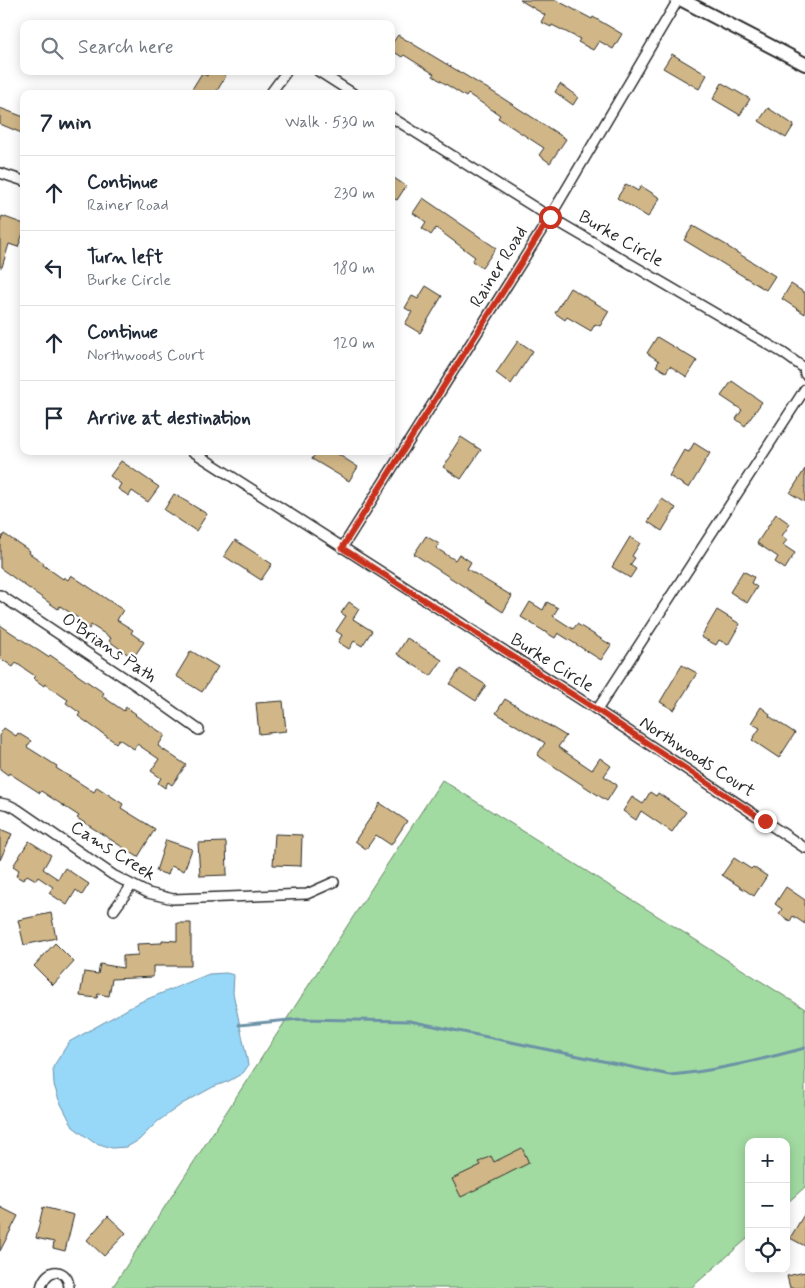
<!DOCTYPE html>
<html lang="en">
<head>
<meta charset="utf-8">
<style>
  body { margin:0; font-family:Mynerve,sans-serif; background:#f6f6f7; color:#1f2937 }
  .controls { position:absolute; right:15px; bottom:15px; display:grid; overflow:hidden; border-radius:10px; box-shadow:0 2px 12px #0003 }
  .controls button { width:45px; height:45px; display:grid; place-items:center; padding:0; border:0; border-bottom:1px solid #e0e1e3; background:#fff; color:#1f2937; font:25px sans-serif }
  .stop { position:absolute; width:15px; height:15px; margin:-11px; border:4px solid #c8321e; border-radius:50%; background:#fff }
  .stop.end { background:#c8321e; border-color:#fff; box-shadow:0 1px 5px #0008 }
  .list { margin:0; padding:0; list-style:none }
  h2 { display:flex; justify-content:space-between; align-items:center; height:65px; margin:0; padding:0 20px; font-size:21px }
  h2 small { font-size:16px; font-weight:400; color:#747a83 }
  .list li { display:grid; grid-template-columns:32px 1fr auto; gap:15px; align-items:center; box-sizing:border-box; height:75px; padding:0 20px; border-top:1px solid #e0e1e3 }
  .list b { display:block; font-size:19px; white-space:nowrap }
  .list p { margin:0; font-size:16px; white-space:nowrap; color:#747a83 }
  .list em { font-size:16px; font-style:normal; color:#747a83 }
  .icon { flex:none; width:28px; height:28px; fill:none; stroke:currentColor; stroke-width:2; stroke-linecap:round; stroke-linejoin:round }
  .map { position:relative; flex:none; width:805px; height:1288px; overflow:hidden }
  .search { position:absolute; background:#fff; box-shadow:0 2px 12px #0003; left:20px; top:20px; width:375px; height:55px; display:flex; align-items:center; gap:12px; box-sizing:border-box; padding:0 18px; border-radius:10px; color:#747a83; font-size:19px }
  .panel { position:absolute; background:#fff; box-shadow:0 2px 12px #0003; left:20px; top:90px; width:375px; height:365px; border-radius:10px }
  .map>svg:first-child { display:block }
  .green { fill:#a2dba1; stroke:#668366 }
  .water { fill:#97d7f8; stroke:#6c92a6 }
  .lines { fill:none; stroke-linecap:round; stroke-linejoin:round }
  .stream { stroke:#6c92a6; stroke-width:3 }
  .building { fill:#d1b787; stroke:#2b2b2b }
  .minor-casing { stroke:#2b2b2b; stroke-width:12 }
  .secondary-casing { stroke:#2b2b2b; stroke-width:16 }
  .minor { stroke:#fff; stroke-width:9 }
  .secondary { stroke:#fff; stroke-width:12 }
  .route { stroke:#c8321e; stroke-width:6 }
  .labels { text-anchor:middle; dominant-baseline:central; stroke-width:4.5; stroke-linejoin:round; paint-order:stroke }
  .street-label { font-size:18px; fill:#2b2b2b; stroke:#fff }
</style>
</head>
<body>
<div class="map">
<svg width="805" height="1288" viewBox="0 0 805 1288">
  <rect width="100%" height="100%" fill="#fff"/>
  <filter id="ink" filterUnits="userSpaceOnUse"><feTurbulence type="fractalNoise" baseFrequency=".02" numOctaves="2"/><feDisplacementMap in="SourceGraphic" scale="10" xChannelSelector="R" yChannelSelector="G"/><feConvolveMatrix kernelMatrix="1 2 1 2 8 2 1 2 1" color-interpolation-filters="sRGB"/></filter>
  <g filter="url(#ink)">
    <path class="green" d="M 442,780 L 805,1009 L 805,1187 L 786,1204 L 786,1142 L 749,1142 L 749,1237 L 691,1288 L 112,1288 Z"/>
    <path class="water" d="M 226,973 L 234,975 L 233,993 L 247,1059 L 248,1066 L 243,1073 L 229,1081 L 213,1087 L 182,1104 L 157,1122 L 139,1140 L 127,1147 L 112,1148 L 93,1142 L 73,1127 L 59,1100 L 54,1085 L 53,1067 L 69,1042 L 140,1002 L 209,974 Z"/>
    <g class="lines">
      <path class="stream" d="M 239,1025 L 300,1019 L 410,1021 L 670,1075 C 716,1071 760,1060 805,1048"/>
    </g>
    <path class="building" d="M 520,0 L 556,0 L 592,19 L 593,17 L 622,34 L 613,49 L 599,41 L 593,50 L 578,42 L 580,39 L 552,25 L 551,27 L 541,22 L 545,15 Z
      M 398,35 L 493,92 L 566,139 L 550,163 L 539,155 L 544,148 L 498,118 L 500,115 L 468,94 L 466,97 L 433,76 L 434,74 L 404,55 L 402,57 L 391,50 L 391,45 Z
      M 672,54 L 707,75 L 699,89 L 663,68 Z
      M 210,71 L 219,71 L 226,76 L 215,94 L 189,94 L 202,73 L 207,76 Z
      M 722,83 L 750,99 L 740,115 L 713,99 Z
      M 560,84 L 578,97 L 573,105 L 555,92 Z
      M 0,108 L 24,117 L 24,134 L 0,124 Z
      M 768,108 L 794,125 L 786,138 L 759,121 Z
      M 391,176 L 406,186 L 397,200 L 391,197 Z
      M 626,184 L 638,191 L 641,186 L 660,198 L 648,217 L 617,198 Z
      M 423,198 L 496,248 L 482,268 L 472,261 L 475,257 L 436,228 L 431,235 L 422,228 L 426,222 L 413,213 Z
      M 2,216 L 24,224 L 24,231 L 18,247 L 9,244 L 2,267 L 0,267 L 0,223 Z
      M 693,226 L 728,246 L 728,247 L 775,276 L 766,290 L 684,240 Z
      M 791,284 L 805,293 L 805,314 L 782,299 Z
      M 426,286 L 442,296 L 420,333 L 405,324 L 412,312 L 405,308 L 412,296 L 418,299 Z
      M 570,288 L 609,311 L 600,326 L 595,324 L 591,331 L 567,317 L 565,320 L 555,313 Z
      M 657,337 L 697,361 L 687,377 L 670,366 L 666,372 L 656,366 L 659,361 L 647,353 Z
      M 518,341 L 533,351 L 511,384 L 496,373 Z
      M 732,381 L 762,402 L 745,426 L 736,419 L 742,410 L 721,396 Z
      M 461,437 L 481,450 L 461,479 L 443,467 L 452,455 L 450,454 Z
      M 694,443 L 710,453 L 689,488 L 669,476 L 684,450 L 689,452 Z
      M 317,451 L 333,451 L 358,467 L 349,481 L 312,459 Z
      M 121,461 L 159,487 L 148,502 L 132,491 L 129,496 L 118,489 L 121,484 L 110,476 Z
      M 805,469 L 805,502 L 790,493 Z
      M 174,494 L 207,514 L 196,531 L 164,510 Z
      M 662,499 L 676,508 L 662,531 L 648,522 Z
      M 776,514 L 790,524 L 782,536 L 787,540 L 783,545 L 795,553 L 785,569 L 775,562 L 778,557 L 757,543 Z
      M 4,534 L 30,551 L 29,553 L 44,563 L 43,565 L 63,579 L 64,577 L 68,580 L 71,575 L 123,610 L 117,620 L 133,630 L 131,633 L 144,642 L 133,658 L 109,641 L 111,638 L 91,625 L 89,629 L 79,622 L 81,620 L 60,606 L 58,609 L 0,568 L 0,541 Z
      M 426,536 L 439,544 L 436,548 L 455,560 L 459,554 L 471,562 L 467,569 L 512,596 L 503,612 L 414,554 Z
      M 630,537 L 640,543 L 632,556 L 635,558 L 630,565 L 636,569 L 630,578 L 612,567 Z
      M 235,540 L 272,564 L 261,580 L 224,556 Z
      M 743,571 L 754,577 L 751,583 L 757,587 L 747,603 L 730,592 Z
      M 349,602 L 359,609 L 353,619 L 372,631 L 362,646 L 354,641 L 349,649 L 338,642 L 342,635 L 336,631 L 346,616 L 341,613 Z
      M 530,602 L 543,610 L 547,602 L 558,608 L 553,616 L 573,629 L 577,624 L 611,645 L 601,660 L 558,633 L 555,638 L 521,617 Z
      M 717,610 L 740,624 L 728,645 L 719,640 L 716,645 L 701,637 Z
      M 0,625 L 48,657 L 50,655 L 76,673 L 76,674 L 104,693 L 102,696 L 124,711 L 126,707 L 136,714 L 135,715 L 165,735 L 158,746 L 186,765 L 172,785 L 168,782 L 165,788 L 158,783 L 161,778 L 151,771 L 159,759 L 137,744 L 134,749 L 119,739 L 116,743 L 78,716 L 80,713 L 66,703 L 68,700 L 45,684 L 44,686 L 33,678 L 35,676 L 16,663 L 13,667 L 0,658 Z
      M 407,638 L 442,660 L 431,676 L 397,654 Z
      M 191,651 L 218,667 L 202,692 L 176,676 Z
      M 682,665 L 697,673 L 674,710 L 660,702 Z
      M 460,669 L 486,685 L 476,701 L 450,684 Z
      M 505,699 L 566,736 L 558,747 L 592,770 L 600,758 L 611,766 L 604,776 L 617,785 L 607,801 L 537,755 L 545,743 L 496,713 Z
      M 283,701 L 286,731 L 259,734 L 256,703 Z
      M 761,707 L 770,714 L 769,716 L 795,733 L 779,758 L 752,740 L 760,728 L 751,723 Z
      M 4,728 L 16,736 L 18,733 L 31,741 L 27,747 L 57,766 L 56,768 L 94,792 L 97,787 L 123,804 L 121,808 L 155,829 L 138,857 L 77,818 L 79,816 L 41,791 L 40,793 L 9,773 L 8,775 L 0,769 L 0,734 Z
      M 650,792 L 656,796 L 658,793 L 686,812 L 672,832 L 641,811 L 636,820 L 623,811 L 632,797 L 643,804 Z
      M 380,803 L 407,821 L 391,845 L 376,835 L 366,849 L 355,841 Z
      M 0,829 L 12,834 L 0,860 Z
      M 275,834 L 302,835 L 301,866 L 273,865 Z
      M 166,840 L 192,849 L 184,871 L 171,866 L 168,875 L 156,871 Z
      M 29,841 L 51,855 L 43,869 L 58,879 L 65,868 L 89,884 L 82,895 L 76,890 L 67,905 L 49,893 L 53,887 L 38,877 L 36,880 L 27,875 L 23,880 L 16,876 L 19,870 L 13,866 Z
      M 226,842 L 227,875 L 200,876 L 198,843 Z
      M 734,858 L 751,869 L 753,867 L 767,876 L 754,896 L 722,875 Z
      M 786,887 L 805,900 L 805,924 L 793,916 L 790,921 L 779,914 L 782,909 L 775,904 Z
      M 51,913 L 56,938 L 24,945 L 18,920 Z
      M 177,923 L 191,923 L 191,966 L 153,966 L 153,977 L 112,979 L 109,996 L 98,994 L 97,998 L 80,996 L 84,972 L 98,974 L 100,964 L 123,968 L 123,956 L 138,955 L 137,944 L 162,943 L 162,940 L 177,941 Z
      M 55,943 L 74,962 L 53,985 L 34,966 Z
      M 522,1148 L 529,1163 L 461,1197 L 452,1179 L 481,1165 L 479,1162 L 491,1156 L 494,1162 Z
      M 0,1207 L 18,1216 L 0,1251 Z
      M 43,1207 L 74,1215 L 65,1251 L 53,1248 L 54,1242 L 36,1238 Z
      M 805,1213 L 805,1246 L 790,1238 Z
      M 108,1216 L 126,1233 L 104,1256 L 87,1240 Z
      M 805,1272 L 805,1288 L 790,1288 L 787,1276 Z"/>
    <g class="lines">
      <g class="minor-casing">
        <path id="minor" d="M 318,71 L 354,94
          M 270,94 L 287,71
          M 391,117 L 550,217 L 783,353 L 804,368 L 805,374
          M 0,173 L 24,181
          M 192,451 L 597,710 L 805,848
          M 342,548 L 550,217 L 678,0
          M 0,595 L 140,688 L 199,730
          M 597,710 L 805,389
          M 0,803 L 9,805 L 17,809 L 113,875 L 148,893 L 173,899 L 307,894 L 334,882
          M 114,910 L 132,885
          M 41,1288 C 46,1265 69,1268 69,1288"/>
      </g>
      <g class="secondary-casing">
        <path id="secondary" d="M 682,0 L 805,64"/>
      </g>
      <use href="#minor" class="minor"/>
      <use href="#secondary" class="secondary"/>
    </g>
  </g>
  <g class="lines" filter="url(#ink)">
    <path class="route" d="M 550,217 L 342,548 L 597,710 L 765,821"/>
  </g>
  <g class="labels">
    <g class="street-label">
      <text transform="translate(621 239) rotate(30)">Burke Circle</text>
      <text transform="translate(499 267) rotate(-58)">Rainer Road</text>
      <text transform="translate(109 648) rotate(34)">O'Brians Path</text>
      <text transform="translate(552 663) rotate(32)">Burke Circle</text>
      <text transform="translate(697 757) rotate(33)">Northwoods Court</text>
      <text transform="translate(113 851) rotate(32)">Cams Creek</text>
    </g>
  </g>
</svg>
<div class="controls">
<button>+</button>
<button>−</button>
<button><svg class="icon" aria-label="locate" viewBox="0 0 24 24"><circle cx="12" cy="12" r="6"/><path d="M12 2v4M12 18v4M2 12h4M18 12h4"/></svg></button>
</div>
<div class="stop" style="left:550px;top:217px"></div>
<div class="stop end" style="left:765px;top:821px"></div>
<div class="search"><svg class="icon" aria-label="search" viewBox="0 0 24 24"><circle cx="10" cy="10" r="6"/><path d="M15 15l6 6"/></svg>Search here</div>
<section class="panel">
<h2>7 min<small>Walk · 530 m</small></h2>
<ul class="list">
<li><svg class="icon" aria-label="ahead" viewBox="0 0 24 24"><path d="M12 20V5M6 11l6-6 6 6"/></svg><div><b>Continue</b><p>Rainer Road</p></div><em>230 m</em></li>
<li><svg class="icon" aria-label="left" viewBox="0 0 24 24"><path d="M17 20v-9H6M10 6l-5 5 5 5"/></svg><div><b>Turn left</b><p>Burke Circle</p></div><em>180 m</em></li>
<li><svg class="icon" aria-label="ahead" viewBox="0 0 24 24"><path d="M12 20V5M6 11l6-6 6 6"/></svg><div><b>Continue</b><p>Northwoods Court</p></div><em>120 m</em></li>
<li><svg class="icon" aria-label="arrive" viewBox="0 0 24 24"><path d="M6 21V4h12l-3 4 3 4H6"/></svg><div><b>Arrive at destination</b></div></li>
</ul>
</section>
</div>
</body>
</html>
